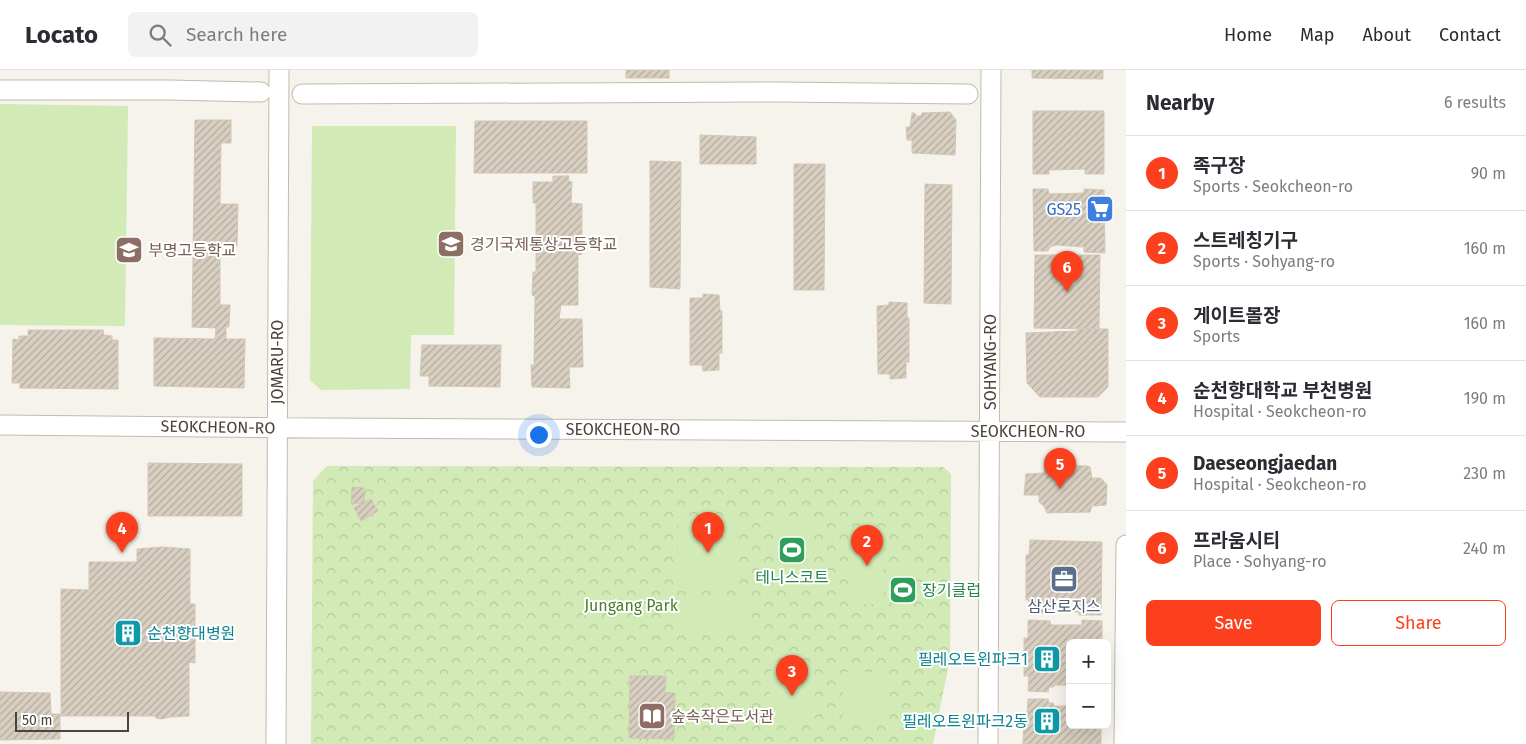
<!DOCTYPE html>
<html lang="en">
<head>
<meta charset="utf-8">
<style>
  body { margin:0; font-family:"Fira Sans","Noto Sans KR",sans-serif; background:#f2f2f3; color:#2b2b33 }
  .controls { position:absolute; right:15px; bottom:15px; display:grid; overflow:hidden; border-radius:8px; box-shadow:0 5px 20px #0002 }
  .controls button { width:45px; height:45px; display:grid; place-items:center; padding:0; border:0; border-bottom:1px solid #e1e1e2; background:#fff; color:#2b2b33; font:25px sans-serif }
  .scale { position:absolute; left:15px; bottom:12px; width:114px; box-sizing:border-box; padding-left:5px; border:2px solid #4b4439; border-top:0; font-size:14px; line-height:18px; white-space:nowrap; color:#4b4439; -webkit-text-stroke:4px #fff; paint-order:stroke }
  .you { position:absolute; left:538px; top:364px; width:18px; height:18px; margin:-12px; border:4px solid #fff; border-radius:50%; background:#1a73e8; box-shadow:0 0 0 8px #1a73e833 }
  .badge { display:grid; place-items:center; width:32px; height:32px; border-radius:50%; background:#fc3f1d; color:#fff; font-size:16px; font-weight:700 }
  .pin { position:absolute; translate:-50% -41px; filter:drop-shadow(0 1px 2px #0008) }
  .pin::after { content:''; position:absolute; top:26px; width:18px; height:15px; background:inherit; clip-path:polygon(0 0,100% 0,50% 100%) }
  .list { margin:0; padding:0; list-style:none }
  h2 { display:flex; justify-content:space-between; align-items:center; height:65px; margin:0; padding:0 20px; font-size:21px }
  h2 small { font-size:16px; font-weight:400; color:#7c7c81 }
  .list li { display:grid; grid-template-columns:32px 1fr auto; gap:15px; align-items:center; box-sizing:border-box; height:75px; padding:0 20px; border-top:1px solid #e1e1e2 }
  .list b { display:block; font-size:19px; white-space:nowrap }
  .list p { margin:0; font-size:16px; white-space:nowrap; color:#7c7c81 }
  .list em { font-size:16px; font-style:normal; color:#7c7c81 }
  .actions { display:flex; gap:10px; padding:15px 20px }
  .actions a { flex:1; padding:11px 0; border:1px solid #fc3f1d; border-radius:8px; text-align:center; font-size:18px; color:#fc3f1d }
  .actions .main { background:#fc3f1d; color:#fff }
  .icon { flex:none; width:28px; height:28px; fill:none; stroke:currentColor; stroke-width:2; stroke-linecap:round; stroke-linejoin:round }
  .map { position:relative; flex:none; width:1126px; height:674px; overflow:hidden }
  header { display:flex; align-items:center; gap:30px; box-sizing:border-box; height:70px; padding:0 25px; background:#fff; border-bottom:1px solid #e1e1e2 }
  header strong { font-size:24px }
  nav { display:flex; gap:28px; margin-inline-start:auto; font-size:18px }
  .search { width:350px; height:45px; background:#f2f2f3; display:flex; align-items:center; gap:12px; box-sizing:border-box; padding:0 18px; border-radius:8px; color:#7c7c81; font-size:19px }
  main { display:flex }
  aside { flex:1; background:#fff }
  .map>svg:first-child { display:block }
  .park { fill:url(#park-crowns) }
  .garden { fill:#d2eab5 }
  .building { fill:url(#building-hatch); stroke:#d3c7b4 }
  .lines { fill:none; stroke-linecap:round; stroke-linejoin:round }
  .minor-casing { stroke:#c2bbae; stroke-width:21 }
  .minor { stroke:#fff; stroke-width:19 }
  .labels { text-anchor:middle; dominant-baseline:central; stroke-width:4; stroke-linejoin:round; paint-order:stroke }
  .shop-label { font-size:16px; fill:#366cbe; stroke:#fff; text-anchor:end }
  .education-label { font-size:16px; fill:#785e54; stroke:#fff; text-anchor:start }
  .street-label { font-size:16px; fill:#4b4439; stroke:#fff }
  .leisure-label { font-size:16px; fill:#27864d; stroke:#fff }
  .park-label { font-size:16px; fill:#4a7f2a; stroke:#fff }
  .service-label { font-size:16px; fill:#4e5e75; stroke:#fff }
  .culture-label { font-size:16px; fill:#0d838f; stroke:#fff; text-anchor:end }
</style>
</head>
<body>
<header>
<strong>Locato</strong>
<div class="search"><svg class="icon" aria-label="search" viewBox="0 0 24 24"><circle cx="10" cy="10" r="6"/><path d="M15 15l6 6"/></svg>Search here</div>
<nav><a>Home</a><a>Map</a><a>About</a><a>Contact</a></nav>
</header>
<main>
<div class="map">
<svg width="1126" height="674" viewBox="0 0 1126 674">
  <defs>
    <pattern id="park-crowns" width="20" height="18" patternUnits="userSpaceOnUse" patternTransform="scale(1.25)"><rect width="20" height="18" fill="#d2eab5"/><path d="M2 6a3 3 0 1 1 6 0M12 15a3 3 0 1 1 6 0" fill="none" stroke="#b6ca9c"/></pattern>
    <pattern id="building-hatch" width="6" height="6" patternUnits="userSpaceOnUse" patternTransform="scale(1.25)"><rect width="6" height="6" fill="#d8cfc1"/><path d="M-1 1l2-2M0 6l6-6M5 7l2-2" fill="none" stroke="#b1aa9e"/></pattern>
  </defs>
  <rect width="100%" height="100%" fill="#f6f3ec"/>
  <path class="park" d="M 327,396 L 943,397 L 951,404 L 950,588 L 933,674 L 311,674 L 313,411 Z"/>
  <path class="garden" d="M 0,34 L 128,36 L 125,256 L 0,255 Z
    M 312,56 L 456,56 L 454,265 L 411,265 L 410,319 L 321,320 L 310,310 Z
    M 678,446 L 738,446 L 737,520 L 677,521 Z
    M 774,448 L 811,449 L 809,511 L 773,511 Z
    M 851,457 L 885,457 L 883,534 L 850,534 Z
    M 897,491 L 916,492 L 916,503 L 909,503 L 909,538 L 896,538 Z
    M 748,526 L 748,564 L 677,563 L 677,527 Z
    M 770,601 L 815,601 L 815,651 L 770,651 Z
    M 843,602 L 887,602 L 886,653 L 843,652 Z"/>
  <path class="building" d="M 626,0 L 669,0 L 669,8 L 626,8 Z
    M 1032,0 L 1103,0 L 1103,9 L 1032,8 Z
    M 1033,41 L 1104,41 L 1104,104 L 1085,104 L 1085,99 L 1049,100 L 1049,104 L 1033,104 Z
    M 950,42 L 956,50 L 955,85 L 912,83 L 912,70 L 907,70 L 906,57 L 910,57 L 912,43 L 915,43 L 916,46 L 921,46 L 922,43 Z
    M 195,50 L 231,50 L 231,73 L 221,73 L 220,134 L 238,134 L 237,176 L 220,176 L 220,235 L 230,235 L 229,257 L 226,257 L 226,269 L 245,269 L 244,318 L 154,316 L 154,268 L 215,269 L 216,258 L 192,257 Z
    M 475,51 L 587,51 L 587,103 L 474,103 Z
    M 700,65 L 756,67 L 756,94 L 700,94 Z
    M 650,91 L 681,92 L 680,219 L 650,217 Z
    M 794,94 L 825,94 L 824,220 L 794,220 Z
    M 553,106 L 569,106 L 568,111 L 572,112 L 571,133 L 582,134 L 582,184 L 578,185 L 578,235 L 561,235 L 559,249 L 582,249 L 583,297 L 569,297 L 570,318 L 532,317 L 531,295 L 534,295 L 535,226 L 532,225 L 533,202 L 536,202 L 536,133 L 533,133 L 533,112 L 553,112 Z
    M 925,114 L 952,115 L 951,234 L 924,233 Z
    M 1033,119 L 1048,119 L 1049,124 L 1084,123 L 1084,119 L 1104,120 L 1105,183 L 1084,182 L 1084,177 L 1056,175 L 1050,177 L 1048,181 L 1034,181 Z
    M 1035,185 L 1100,185 L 1099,259 L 1034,258 Z
    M 703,224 L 719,225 L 720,240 L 722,241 L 722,283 L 719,283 L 719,300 L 703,301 L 702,295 L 690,295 L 690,228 L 703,228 Z
    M 889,232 L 907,233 L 907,248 L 909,248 L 909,292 L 906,292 L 906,308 L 890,309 L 890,304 L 878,304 L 877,236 L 889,235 Z
    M 1078,259 L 1108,259 L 1108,317 L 1098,327 L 1040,327 L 1027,313 L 1026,263 L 1077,261 Z
    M 28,260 L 103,260 L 104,265 L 112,266 L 112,270 L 118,270 L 118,319 L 20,318 L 20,313 L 12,313 L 13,269 L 19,270 L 19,266 L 28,266 Z
    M 422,275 L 501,275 L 500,317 L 429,316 L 429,306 L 420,306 Z
    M 148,393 L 242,394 L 242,446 L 148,446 Z
    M 1045,395 L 1087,396 L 1090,397 L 1092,408 L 1101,408 L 1107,415 L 1106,435 L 1092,436 L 1090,442 L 1047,443 L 1044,436 L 1039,432 L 1039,425 L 1024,425 L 1026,404 L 1044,403 Z
    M 352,417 L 365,418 L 364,433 L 362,434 L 351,433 Z
    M 371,429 L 378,441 L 361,451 L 354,438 Z
    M 1030,470 L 1102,472 L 1101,545 L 1079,545 L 1079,542 L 1075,542 L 1076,530 L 1055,529 L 1054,541 L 1050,541 L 1050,543 L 1029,543 L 1029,530 L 1026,530 L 1026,485 L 1029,485 Z
    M 162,477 L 190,479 L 190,534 L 195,534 L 195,593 L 189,592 L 189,646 L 170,647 L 161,649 L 156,648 L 155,646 L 61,646 L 61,519 L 89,520 L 89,492 L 137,492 L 137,479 Z
    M 1028,550 L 1050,551 L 1051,555 L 1082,555 L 1082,550 L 1102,551 L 1102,573 L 1070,573 L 1070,615 L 1054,615 L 1054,617 L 1049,617 L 1048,622 L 1028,621 L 1029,606 L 1024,606 L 1024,568 L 1028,568 Z
    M 630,606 L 666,606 L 665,623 L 675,623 L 674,669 L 629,668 Z
    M 0,622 L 50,623 L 51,644 L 60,644 L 60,669 L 0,670 Z
    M 1028,629 L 1048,629 L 1049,633 L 1053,633 L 1054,636 L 1070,636 L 1070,655 L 1101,655 L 1101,674 L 1023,674 L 1024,647 L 1027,646 Z"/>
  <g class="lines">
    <g class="minor-casing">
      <path id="minor" d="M 0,20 L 169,20 L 261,22
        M 302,24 L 777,22 L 968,24
        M 0,355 L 320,358 L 1126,362
        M 276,674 L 279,0
        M 988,674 L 991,0
        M 1124,674 L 1126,475"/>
    </g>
    <use href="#minor" class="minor"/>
  </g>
  <defs>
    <g id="supermarket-square" transform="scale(1.4375)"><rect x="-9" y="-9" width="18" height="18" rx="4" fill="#3f7fe0" stroke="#fff"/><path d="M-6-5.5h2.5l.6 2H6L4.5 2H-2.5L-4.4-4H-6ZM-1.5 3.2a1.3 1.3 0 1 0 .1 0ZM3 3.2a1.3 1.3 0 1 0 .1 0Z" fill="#fff"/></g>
    <g id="school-square" transform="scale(1.4375)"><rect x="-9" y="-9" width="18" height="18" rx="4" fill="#8d6e63" stroke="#fff"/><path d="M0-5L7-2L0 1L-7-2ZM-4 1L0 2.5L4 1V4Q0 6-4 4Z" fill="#fff"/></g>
    <g id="stadium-square" transform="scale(1.4375)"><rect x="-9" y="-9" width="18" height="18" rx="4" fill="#2e9e5b" stroke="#fff"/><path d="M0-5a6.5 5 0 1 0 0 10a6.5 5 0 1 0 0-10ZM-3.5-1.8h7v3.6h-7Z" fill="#fff"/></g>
    <g id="office-square" transform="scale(1.4375)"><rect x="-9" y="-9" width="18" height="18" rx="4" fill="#5c6f8a" stroke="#fff"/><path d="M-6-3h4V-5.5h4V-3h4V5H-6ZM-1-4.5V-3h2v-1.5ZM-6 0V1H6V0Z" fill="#fff"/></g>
    <g id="building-square" transform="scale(1.4375)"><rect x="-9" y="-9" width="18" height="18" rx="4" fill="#0f9aa8" stroke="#fff"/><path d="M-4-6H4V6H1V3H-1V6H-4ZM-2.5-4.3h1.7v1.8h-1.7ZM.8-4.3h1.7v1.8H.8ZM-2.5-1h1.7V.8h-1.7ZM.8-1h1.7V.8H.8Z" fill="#fff"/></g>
    <g id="library-square" transform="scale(1.4375)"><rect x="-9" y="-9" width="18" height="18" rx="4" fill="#8d6e63" stroke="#fff"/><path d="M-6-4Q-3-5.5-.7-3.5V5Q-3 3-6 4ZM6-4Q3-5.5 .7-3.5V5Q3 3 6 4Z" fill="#fff"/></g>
  </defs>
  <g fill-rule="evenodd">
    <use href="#supermarket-square" x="1100" y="139"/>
    <use href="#school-square" x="451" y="174"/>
    <use href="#school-square" x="129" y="180"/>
    <use href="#stadium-square" x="792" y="480"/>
    <use href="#office-square" x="1064" y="509"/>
    <use href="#stadium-square" x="903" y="520"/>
    <use href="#building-square" x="128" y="563"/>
    <use href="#building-square" x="1047" y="589"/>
    <use href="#library-square" x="652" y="646"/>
    <use href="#building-square" x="1047" y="651"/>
  </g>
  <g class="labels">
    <g class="shop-label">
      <text x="1081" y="139">GS25</text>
    </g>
    <g class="education-label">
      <text x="470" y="174">경기국제통상고등학교</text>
      <text x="148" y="180">부명고등학교</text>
      <text x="671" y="646">숲속작은도서관</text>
    </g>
    <g class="street-label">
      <text transform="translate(277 292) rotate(-90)">JOMARU-RO</text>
      <text transform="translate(990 292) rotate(-90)">SOHYANG-RO</text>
      <text transform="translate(218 357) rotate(1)">SEOKCHEON-RO</text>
      <text x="623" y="359">SEOKCHEON-RO</text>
      <text x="1028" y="361">SEOKCHEON-RO</text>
    </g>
    <g class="leisure-label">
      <text x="792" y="507">테니스코트</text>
      <text x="922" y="520" text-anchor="start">장기클럽</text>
    </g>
    <g class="park-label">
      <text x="631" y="535">Jungang Park</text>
    </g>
    <g class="service-label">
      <text x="1064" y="536">삼산로지스</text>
    </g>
    <g class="culture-label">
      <text x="147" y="563" text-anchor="start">순천향대병원</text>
      <text x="1028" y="589">필레오트윈파크1</text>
      <text x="1028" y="651">필레오트윈파크2동</text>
    </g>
  </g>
</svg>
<div class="controls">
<button>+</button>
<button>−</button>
</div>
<div class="scale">50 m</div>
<div class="you"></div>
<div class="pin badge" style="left:708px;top:483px">1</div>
<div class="pin badge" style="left:867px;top:496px">2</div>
<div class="pin badge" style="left:792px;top:626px">3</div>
<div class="pin badge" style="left:122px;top:483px">4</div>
<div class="pin badge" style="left:1060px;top:419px">5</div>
<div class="pin badge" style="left:1067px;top:222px">6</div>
</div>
<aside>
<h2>Nearby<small>6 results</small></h2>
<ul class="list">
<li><span class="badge">1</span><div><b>족구장</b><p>Sports · Seokcheon-ro</p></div><em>90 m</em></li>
<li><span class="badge">2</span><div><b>스트레칭기구</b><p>Sports · Sohyang-ro</p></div><em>160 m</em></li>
<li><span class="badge">3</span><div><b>게이트볼장</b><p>Sports</p></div><em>160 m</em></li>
<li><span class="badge">4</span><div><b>순천향대학교 부천병원</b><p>Hospital · Seokcheon-ro</p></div><em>190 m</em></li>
<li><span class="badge">5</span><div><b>Daeseongjaedan</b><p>Hospital · Seokcheon-ro</p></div><em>230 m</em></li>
<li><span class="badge">6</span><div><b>프라움시티</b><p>Place · Sohyang-ro</p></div><em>240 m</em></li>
</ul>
<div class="actions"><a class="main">Save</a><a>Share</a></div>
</aside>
</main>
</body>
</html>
